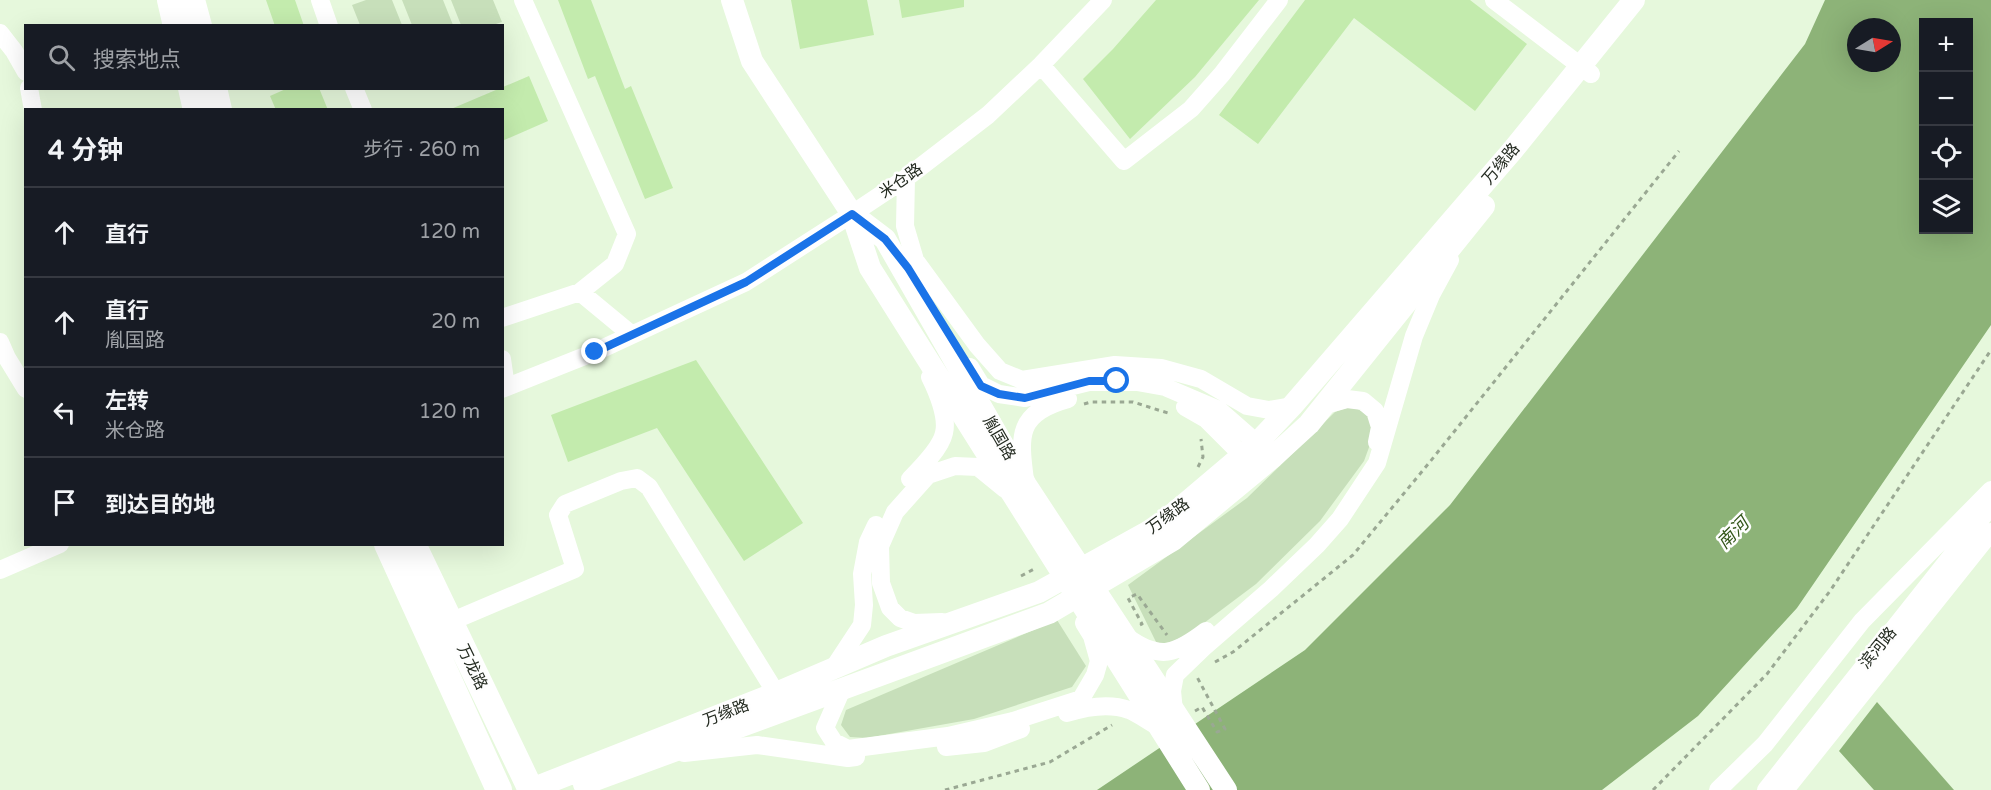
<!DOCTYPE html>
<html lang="zh">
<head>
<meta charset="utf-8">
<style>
  body { margin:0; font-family:"Varela Round","Noto Sans SC",sans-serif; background:#20242c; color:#f1f3f6 }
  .controls { position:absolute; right:18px; top:18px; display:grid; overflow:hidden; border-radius:0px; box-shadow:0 6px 24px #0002 }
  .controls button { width:54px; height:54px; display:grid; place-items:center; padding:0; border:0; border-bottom:2px solid #363941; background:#171b24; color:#f1f3f6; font:30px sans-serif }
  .compass { position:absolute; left:1847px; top:18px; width:54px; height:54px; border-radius:50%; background:#171b24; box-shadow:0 6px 24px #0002; rotate:79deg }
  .stop { position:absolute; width:18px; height:18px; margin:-14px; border:4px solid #1a73e8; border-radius:50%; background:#fff }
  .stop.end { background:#1a73e8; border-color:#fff; box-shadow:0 2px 6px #0008 }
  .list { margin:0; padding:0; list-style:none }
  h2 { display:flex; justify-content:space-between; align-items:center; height:78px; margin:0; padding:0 24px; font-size:26px }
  h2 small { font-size:20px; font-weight:400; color:#9ea1a6 }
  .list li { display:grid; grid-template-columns:39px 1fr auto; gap:18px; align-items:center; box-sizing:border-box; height:90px; padding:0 24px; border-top:2px solid #363941 }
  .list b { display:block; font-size:22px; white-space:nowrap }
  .list p { margin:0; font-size:20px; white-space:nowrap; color:#9ea1a6 }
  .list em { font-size:20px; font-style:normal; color:#9ea1a6 }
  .icon { flex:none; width:33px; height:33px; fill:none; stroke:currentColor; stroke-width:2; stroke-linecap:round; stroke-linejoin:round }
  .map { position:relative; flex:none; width:1991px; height:790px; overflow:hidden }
  .search { position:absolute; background:#171b24; box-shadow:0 6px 24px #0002; left:24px; top:24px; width:480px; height:66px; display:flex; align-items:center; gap:15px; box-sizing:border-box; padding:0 21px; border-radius:0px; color:#9ea1a6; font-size:22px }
  .panel { position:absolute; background:#171b24; box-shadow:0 6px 24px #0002; left:24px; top:108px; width:480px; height:438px; border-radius:0px }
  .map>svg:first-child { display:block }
  .green { fill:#c7dfba }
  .water { fill:#8db378; fill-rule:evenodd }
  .building { fill:#c3ebad }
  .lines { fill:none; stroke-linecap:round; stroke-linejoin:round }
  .path { stroke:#9aa893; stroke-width:3; stroke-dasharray:4.5 4.5; stroke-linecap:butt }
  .minor { stroke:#fff; stroke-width:18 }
  .major { stroke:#fff; stroke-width:22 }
  .highway { stroke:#fff; stroke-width:26 }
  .route { stroke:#1a73e8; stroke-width:8 }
  .labels { text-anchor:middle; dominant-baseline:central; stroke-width:5; stroke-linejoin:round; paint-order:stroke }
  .street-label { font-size:16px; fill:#242b21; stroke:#fefefe }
  .water-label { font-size:18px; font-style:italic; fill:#335619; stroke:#fefefe }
</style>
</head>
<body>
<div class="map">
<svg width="1991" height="790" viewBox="0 0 1991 790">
  <rect width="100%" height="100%" fill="#e6f8dc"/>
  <path class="green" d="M 366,0 L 392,0 L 402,25 L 360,25 L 352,5 Z
    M 402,0 L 443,0 L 453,25 L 412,25 Z
    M 451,0 L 493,0 L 502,22 L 493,25 L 461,25 Z
    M 1352,406 L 1367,414 L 1375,431 L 1364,461 L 1320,521 L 1256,584 L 1192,632 L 1172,642 L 1157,644 L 1128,585 L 1247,498 L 1335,412 Z
    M 1057,620 L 1086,666 L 1072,687 L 974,719 L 867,738 L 850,737 L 841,725 L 846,710 Z"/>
  <path class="water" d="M 1825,0 L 1991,0 L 1991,325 L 1797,608 L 1698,716 L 1602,790 L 1097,790 L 1305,650 L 1450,505 L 1805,44 ZM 1924,22 L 1968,22 L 1968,230 L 1924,230 ZM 1856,27 L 1892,27 L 1892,63 L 1856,63 Z
    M 1877,702 L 1954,790 L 1874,790 L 1839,751 Z"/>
  <path class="building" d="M 266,0 L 295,0 L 304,26 L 275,26 Z
    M 558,0 L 591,0 L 625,89 L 631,86 L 673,188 L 645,199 L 595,76 L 588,79 Z
    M 791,0 L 867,0 L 874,35 L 800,49 Z
    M 899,0 L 964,0 L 964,7 L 902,18 Z
    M 1156,0 L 1259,0 L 1195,77 L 1130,139 L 1083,79 L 1113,49 Z
    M 1305,0 L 1470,0 L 1527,44 L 1475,111 L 1354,18 L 1258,144 L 1219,115 Z
    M 529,76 L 548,121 L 502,141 L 502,110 L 451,109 Z
    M 288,88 L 319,88 L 328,110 L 276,110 L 270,96 Z
    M 696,360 L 803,523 L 744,561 L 657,428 L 568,462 L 551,415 Z"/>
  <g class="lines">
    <path class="path" d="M 1084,404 L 1091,402 L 1133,402 L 1171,414
      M 1198,467 L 1203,457 L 1201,439
      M 1021,576 L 1036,568
      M 1140,625 L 1142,624 L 1128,598 L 1137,594 L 1167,635
      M 1215,662 L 1233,652 L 1353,555 L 1429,463 L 1679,151
      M 1195,711 L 1202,707 L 1217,732 L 1225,729 L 1197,677
      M 945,790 L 1050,762 L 1112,725
      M 1653,790 L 1767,674 L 1830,591 L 1991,350"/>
    <path class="minor" d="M 320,0 L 329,26
      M 523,0 L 627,234 L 615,264 L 580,292
      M 1494,0 L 1591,74
      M 0,33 L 14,51 L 26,72
      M 1041,65 L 1124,161 L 1191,109 L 1222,74 L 1279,0
      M 29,88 L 33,110
      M 354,88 L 363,110
      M 906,178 L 905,226 L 915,260 L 977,345 L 1000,371 L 1022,380 L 1115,365 L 1161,368 L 1201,379 L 1247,406 L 1269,410 L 1292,406
      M 502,318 L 580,292 L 632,335
      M 0,342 L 7,358 L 26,389
      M 502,359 L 506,387
      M 970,367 L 981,385 L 999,394 L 1025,398 L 1089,382 L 1137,382 L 1165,387 L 1219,410 L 1267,452
      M 502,389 L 595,352 L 746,282 L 852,214 L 906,178 L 988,115 L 1041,65 L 1103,0
      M 1325,405 L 1347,399 L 1363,401 L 1375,411 L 1380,427 L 1377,442
      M 1185,407 L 1206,419 L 1252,465
      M 910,479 C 920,469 941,448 944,433 C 948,417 937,391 930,377
      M 1025,480 C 1019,435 1017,413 1068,399
      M 0,570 L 60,544
      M 450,622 L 575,569 L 558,515 L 565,504 L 621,481 L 637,478 L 649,487 L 776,693
      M 942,622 L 914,623 L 900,618 L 890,608 L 881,583 L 880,546 L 895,512 L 928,475 L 955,466 L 978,467 L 1005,489
      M 1127,637 C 1160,661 1176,654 1206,631
      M 833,669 L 862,625 L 864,605 L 862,574 L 868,542 L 876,525
      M 842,689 L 825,728 L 834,742 L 848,749 L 948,736 L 1013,721 L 1081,699 L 1095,675 L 1099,661 L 1092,636 L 1084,623
      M 1174,711 L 1172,691 L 1175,675 L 1203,648 L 1271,589 L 1317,545 L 1340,519 L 1377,463 L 1414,336 L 1431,295 L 1450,260
      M 1067,713 C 1086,707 1110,703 1129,710 C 1139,714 1149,722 1159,727
      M 946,747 L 984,743 L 1021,729
      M 684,753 L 757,745 L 848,758 L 856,757
      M 1718,790 L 1765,744 L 1862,621 L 1991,490
      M 1766,790 L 1991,506
      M 1785,790 L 1991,532"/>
    <path class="major" d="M 732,0 L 752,61 L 852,214 L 870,268 L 1199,790
      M 852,214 L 885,239 L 1026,485 L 1226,790
      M 584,784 L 1049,613 L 1173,540 L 1273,457 L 1309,424 L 1484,206
      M 529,790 L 776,693 L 886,646 L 1039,592 L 1160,525 L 1257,443 L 1292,406 L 1512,151 L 1634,0"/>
    <path class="highway" d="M 170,0 L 176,26
      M 192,0 L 199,26
      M 191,88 L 196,110
      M 214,88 L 219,110
      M 387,544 L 499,790
      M 413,544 L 531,790"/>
  </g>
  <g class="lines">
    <path class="route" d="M 595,352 L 746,282 L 852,214 L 885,239 L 908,268 L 981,386 L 999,394 L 1025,398 L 1089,381 L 1117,381"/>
  </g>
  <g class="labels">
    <g class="street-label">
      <text transform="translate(1501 164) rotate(-50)">万缘路</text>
      <text transform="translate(901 181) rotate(-35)">米仓路</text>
      <text transform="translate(999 438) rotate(60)">胤国路</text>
      <text transform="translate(1168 516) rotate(-36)">万缘路</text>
      <text transform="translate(1878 648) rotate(-51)">滨河路</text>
      <text transform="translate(472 667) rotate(64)">万龙路</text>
      <text transform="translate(726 713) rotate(-21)">万缘路</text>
    </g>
    <g class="water-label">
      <text transform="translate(1733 533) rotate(-45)">南河</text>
    </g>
  </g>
</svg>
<div class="controls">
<button>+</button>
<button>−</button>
<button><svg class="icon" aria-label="locate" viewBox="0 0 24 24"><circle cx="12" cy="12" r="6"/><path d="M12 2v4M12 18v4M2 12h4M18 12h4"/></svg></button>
<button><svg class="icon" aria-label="layers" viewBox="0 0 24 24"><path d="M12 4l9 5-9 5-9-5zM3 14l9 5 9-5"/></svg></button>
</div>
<svg class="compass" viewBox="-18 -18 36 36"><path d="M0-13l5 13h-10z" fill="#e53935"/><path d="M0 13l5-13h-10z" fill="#9ea1a6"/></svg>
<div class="stop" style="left:1117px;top:381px"></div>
<div class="stop end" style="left:595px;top:352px"></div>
<div class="search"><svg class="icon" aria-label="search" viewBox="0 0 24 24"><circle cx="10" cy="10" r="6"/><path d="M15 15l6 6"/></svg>搜索地点</div>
<section class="panel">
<h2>4 分钟<small>步行 · 260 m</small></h2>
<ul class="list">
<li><svg class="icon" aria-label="ahead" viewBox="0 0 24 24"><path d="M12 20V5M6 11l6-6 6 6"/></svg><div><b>直行</b></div><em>120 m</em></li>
<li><svg class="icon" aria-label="ahead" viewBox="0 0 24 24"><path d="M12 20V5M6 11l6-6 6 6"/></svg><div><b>直行</b><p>胤国路</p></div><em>20 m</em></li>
<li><svg class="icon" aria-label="left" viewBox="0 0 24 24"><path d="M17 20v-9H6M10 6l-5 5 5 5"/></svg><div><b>左转</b><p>米仓路</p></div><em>120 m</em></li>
<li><svg class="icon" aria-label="arrive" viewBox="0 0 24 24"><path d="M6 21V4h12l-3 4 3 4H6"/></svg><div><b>到达目的地</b></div></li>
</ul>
</section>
</div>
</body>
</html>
